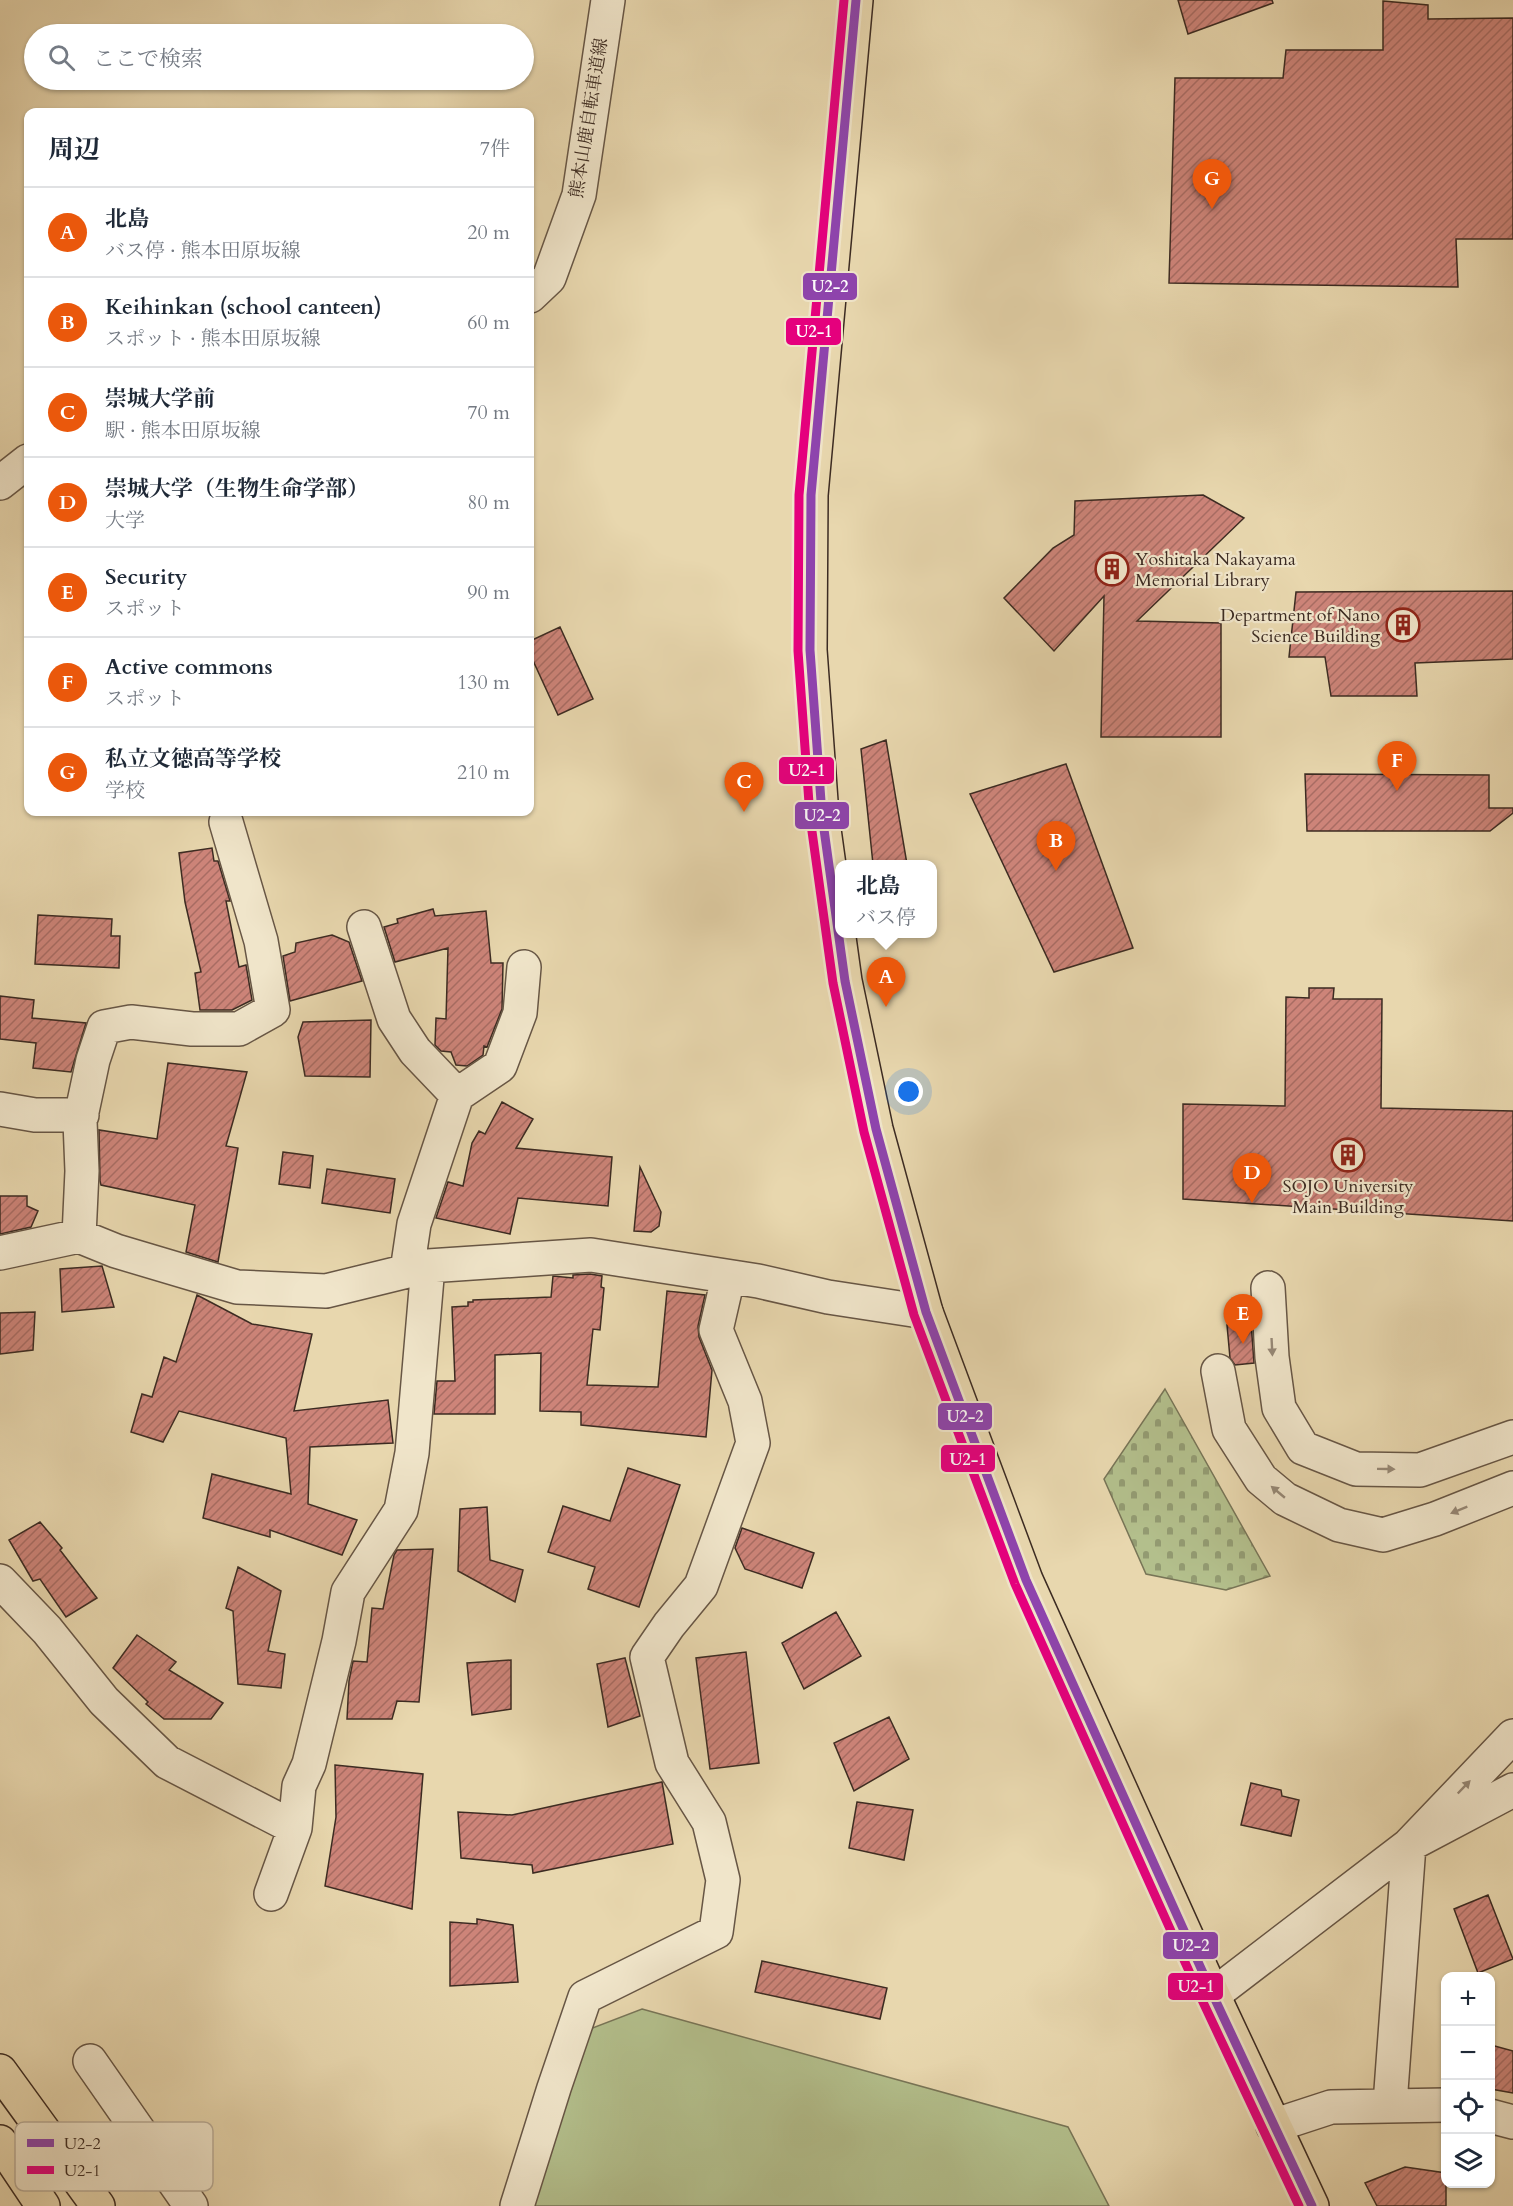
<!DOCTYPE html>
<html lang="ja">
<head>
<meta charset="utf-8">
<style>
  body { margin:0; font-family:Cardo,"Noto Serif JP",serif; background:#f6f6f7; color:#1f2937 }
  .controls { position:absolute; right:18px; bottom:18px; display:grid; overflow:hidden; border-radius:12px; box-shadow:0 2px 4px #0004 }
  .controls button { width:54px; height:54px; display:grid; place-items:center; padding:0; border:0; border-bottom:2px solid #e0e1e3; background:#fff; color:#1f2937; font:30px sans-serif }
  .you { position:absolute; left:909px; top:1092px; width:21px; height:21px; margin:-15px; border:4px solid #fff; border-radius:50%; background:#1a73e8; box-shadow:0 0 0 9px #1a73e833 }
  .badge { display:grid; place-items:center; width:39px; height:39px; border-radius:50%; background:#ea580c; color:#fff; font-size:20px; font-weight:700 }
  .pin { position:absolute; translate:-50% -50px; filter:drop-shadow(0 2px 3px #0008) }
  .pin::after { content:''; position:absolute; top:32px; width:21px; height:18px; background:inherit; clip-path:polygon(0 0,100% 0,50% 100%) }
  .popup { position:absolute; left:835px; top:860px; width:102px; height:78px; box-sizing:border-box; display:grid; place-content:center; border-radius:12px; background:#fff; filter:drop-shadow(0 2px 4px #0005); font-size:20px; white-space:nowrap; color:#747a83 }
  .popup b { font-size:22px; color:#1f2937 }
  .popup::after { content:''; position:absolute; left:50%; top:100%; margin-left:-12px; border:12px solid transparent; border-top-color:#fff }
  .list { margin:0; padding:0; list-style:none }
  h2 { display:flex; justify-content:space-between; align-items:center; height:78px; margin:0; padding:0 24px; font-size:26px }
  h2 small { font-size:20px; font-weight:400; color:#747a83 }
  .list li { display:grid; grid-template-columns:39px 1fr auto; gap:18px; align-items:center; box-sizing:border-box; height:90px; padding:0 24px; border-top:2px solid #e0e1e3 }
  .list b { display:block; font-size:22px; white-space:nowrap }
  .list p { margin:0; font-size:20px; white-space:nowrap; color:#747a83 }
  .list em { font-size:20px; font-style:normal; color:#747a83 }
  .icon { flex:none; width:33px; height:33px; fill:none; stroke:currentColor; stroke-width:2; stroke-linecap:round; stroke-linejoin:round }
  .map { position:relative; flex:none; width:1513px; height:2206px; overflow:hidden }
  .search { position:absolute; background:#fff; box-shadow:0 2px 4px #0004; left:24px; top:24px; width:510px; height:66px; display:flex; align-items:center; gap:15px; box-sizing:border-box; padding:0 21px; border-radius:33px; color:#747a83; font-size:22px }
  .panel { position:absolute; background:#fff; box-shadow:0 2px 4px #0004; left:24px; top:108px; width:510px; height:708px; border-radius:12px }
  .map>svg:first-child { display:block }
  .cemetery { fill:url(#cemetery-stones); stroke:#787557; stroke-width:1.5 }
  .pitch { fill:#b3bf8c; stroke:#787557; stroke-width:1.5 }
  .building { fill:url(#building-hatch); stroke:#3c2b22; stroke-width:1.5 }
  .lines { fill:none; stroke-linecap:round; stroke-linejoin:round }
  .minor-casing { stroke:#675645; stroke-width:36 }
  .major-casing { stroke:#3c2b22; stroke-width:36 }
  .minor { stroke:#f0e5ca; stroke-width:33 }
  .major { stroke:#e8d7ae; stroke-width:33 }
  .bus-1-casing { stroke:#f0e5ca; stroke-width:14 }
  .bus-2-casing { stroke:#f0e5ca; stroke-width:14 }
  .bus-1 { stroke:#8e44ad; stroke-width:9 }
  .bus-2 { stroke:#e5007d; stroke-width:9 }
  .oneway { fill:#968876 }
  .labels { text-anchor:middle; dominant-baseline:central; stroke-width:4.5; stroke-linejoin:round; paint-order:stroke }
  .street-label { font-size:18px; fill:#3c2b22; stroke:#f0e5ca }
  .poi-label { font-size:18px; fill:#3c2b22; stroke:#f0e5ca; text-anchor:start }
  .key { fill:#f0e5ca; stroke:#baad98; stroke-width:1.5 }
  .key-label { font-size:16px; fill:#3c2b22 }
  .line-badge { stroke:#f0e5ca; stroke-width:2 }
  .badge-label { font-size:16px; text-anchor:middle; font-weight:bold; fill:#fff }
</style>
</head>
<body>
<div class="map">
<svg width="1513" height="2206" viewBox="0 0 1513 2206">
  <defs>
    <pattern id="cemetery-stones" width="16" height="16" patternUnits="userSpaceOnUse" patternTransform="scale(1.5)"><rect width="16" height="16" fill="#b3bf8c"/><path d="M2 7V4a2 2 0 0 1 4 0v3zM10 15v-3a2 2 0 0 1 4 0v3z" fill="#939b72"/></pattern>
    <pattern id="building-hatch" width="6" height="6" patternUnits="userSpaceOnUse" patternTransform="scale(1.5)"><rect width="6" height="6" fill="#cd8479"/><path d="M-1 1l2-2M0 6l6-6M5 7l2-2" fill="none" stroke="#a86c63"/></pattern>
  </defs>
  <rect width="100%" height="100%" fill="#e8d7ae"/>
  <filter id="stains"><feTurbulence type="fractalNoise" baseFrequency=".00333" numOctaves="4"/><feColorMatrix values="0 0 0 0 .2 0 0 0 0 .09 0 0 0 0 .02 0 0 0 .5 -.17"/></filter>
  <radialGradient id="worn" r=".72"><stop offset=".6" stop-color="#630" stop-opacity="0"/><stop offset="1" stop-color="#630" stop-opacity=".3"/></radialGradient>
  <path class="cemetery" d="M 1165,1389 L 1270,1576 L 1226,1590 L 1146,1574 L 1104,1479 Z"/>
  <path class="pitch" d="M 642,2009 L 1068,2127 L 1109,2206 L 530,2206 L 582,2032 Z"/>
  <path class="building" d="M 1178,0 L 1272,0 L 1273,3 L 1188,34 Z
    M 1383,1 L 1428,5 L 1428,19 L 1513,18 L 1513,239 L 1456,239 L 1458,287 L 1169,283 L 1175,78 L 1283,78 L 1286,50 L 1383,50 Z
    M 1203,495 L 1244,518 L 1137,621 L 1221,623 L 1221,737 L 1101,737 L 1104,596 L 1054,651 L 1004,598 L 1053,548 L 1074,535 L 1075,501 Z
    M 1513,591 L 1513,659 L 1415,663 L 1417,696 L 1331,696 L 1325,657 L 1289,657 L 1296,592 Z
    M 560,627 L 593,699 L 558,715 L 530,654 L 530,641 Z
    M 886,740 L 907,864 L 873,864 L 861,749 Z
    M 1066,764 L 1133,948 L 1054,972 L 970,794 Z
    M 1305,774 L 1489,775 L 1489,808 L 1513,808 L 1513,813 L 1490,831 L 1307,831 Z
    M 212,848 L 214,861 L 218,861 L 230,901 L 226,901 L 239,967 L 246,965 L 252,1000 L 232,1010 L 200,1010 L 195,973 L 201,972 L 185,902 L 179,853 Z
    M 433,909 L 435,916 L 486,911 L 491,963 L 503,963 L 502,1009 L 487,1047 L 484,1046 L 483,1055 L 467,1066 L 456,1065 L 451,1052 L 441,1051 L 435,1045 L 436,1018 L 446,1019 L 448,948 L 395,962 L 384,927 L 398,923 L 397,919 Z
    M 38,915 L 112,919 L 111,936 L 120,936 L 119,968 L 35,964 Z
    M 332,935 L 349,942 L 362,981 L 290,1001 L 283,956 L 295,952 L 296,943 Z
    M 1309,988 L 1334,988 L 1333,999 L 1382,999 L 1381,1108 L 1513,1111 L 1513,1221 L 1183,1199 L 1183,1104 L 1285,1106 L 1286,997 L 1309,998 Z
    M 0,996 L 34,1000 L 32,1018 L 86,1023 L 71,1072 L 33,1068 L 36,1043 L 0,1039 Z
    M 371,1020 L 370,1077 L 305,1076 L 298,1037 L 303,1022 Z
    M 168,1063 L 247,1072 L 226,1146 L 238,1148 L 218,1262 L 186,1252 L 195,1205 L 101,1185 L 100,1181 L 99,1130 L 157,1139 Z
    M 502,1102 L 533,1119 L 516,1148 L 612,1157 L 608,1206 L 518,1198 L 510,1234 L 436,1218 L 448,1182 L 463,1186 L 472,1143 L 479,1131 L 485,1134 Z
    M 283,1152 L 313,1156 L 310,1188 L 279,1184 Z
    M 640,1167 L 661,1212 L 659,1226 L 651,1232 L 634,1231 Z
    M 327,1169 L 395,1179 L 390,1213 L 322,1203 Z
    M 0,1196 L 27,1196 L 27,1206 L 38,1211 L 31,1227 L 0,1234 Z
    M 102,1266 L 114,1307 L 62,1312 L 60,1269 Z
    M 590,1274 L 602,1276 L 601,1287 L 604,1288 L 600,1330 L 593,1329 L 587,1385 L 658,1387 L 667,1291 L 705,1295 L 698,1326 L 699,1337 L 712,1370 L 706,1437 L 581,1425 L 581,1412 L 540,1411 L 541,1353 L 495,1355 L 495,1414 L 434,1414 L 437,1381 L 455,1381 L 452,1307 L 468,1306 L 468,1302 L 473,1302 L 473,1300 L 551,1297 L 553,1276 L 573,1278 L 573,1275 Z
    M 197,1295 L 252,1324 L 312,1334 L 294,1411 L 388,1400 L 393,1443 L 310,1447 L 308,1504 L 357,1520 L 342,1555 L 270,1530 L 270,1537 L 203,1518 L 212,1474 L 291,1494 L 286,1438 L 179,1411 L 163,1442 L 131,1432 L 142,1394 L 152,1397 L 164,1357 L 176,1362 Z
    M 35,1312 L 33,1350 L 0,1354 L 0,1313 Z
    M 1251,1322 L 1254,1363 L 1235,1365 L 1230,1358 L 1227,1325 Z
    M 628,1468 L 680,1485 L 639,1607 L 588,1589 L 595,1567 L 548,1552 L 563,1506 L 610,1521 Z
    M 487,1507 L 490,1560 L 523,1570 L 515,1602 L 458,1571 L 460,1509 Z
    M 40,1522 L 62,1548 L 60,1550 L 97,1598 L 66,1617 L 40,1579 L 33,1581 L 9,1540 Z
    M 742,1528 L 814,1553 L 802,1588 L 745,1569 L 735,1548 Z
    M 433,1549 L 419,1702 L 397,1701 L 392,1719 L 347,1719 L 349,1681 L 353,1661 L 367,1662 L 372,1608 L 383,1609 L 394,1555 L 397,1550 Z
    M 238,1567 L 281,1591 L 268,1651 L 285,1654 L 281,1688 L 238,1684 L 233,1611 L 226,1608 Z
    M 836,1612 L 861,1656 L 804,1689 L 782,1643 Z
    M 137,1635 L 176,1662 L 169,1670 L 223,1703 L 211,1719 L 164,1719 L 146,1704 L 148,1702 L 113,1668 Z
    M 746,1652 L 759,1763 L 710,1769 L 696,1658 Z
    M 625,1658 L 640,1716 L 608,1727 L 597,1664 Z
    M 511,1660 L 511,1709 L 472,1715 L 467,1663 Z
    M 889,1717 L 909,1759 L 854,1791 L 834,1743 Z
    M 335,1765 L 423,1774 L 412,1909 L 325,1886 L 336,1817 Z
    M 662,1782 L 673,1844 L 533,1873 L 532,1865 L 461,1858 L 458,1812 L 512,1815 Z
    M 1251,1783 L 1281,1790 L 1282,1796 L 1299,1800 L 1291,1836 L 1241,1825 Z
    M 857,1802 L 913,1810 L 904,1860 L 849,1848 Z
    M 1488,1895 L 1513,1959 L 1478,1973 L 1454,1909 Z
    M 477,1919 L 513,1925 L 518,1982 L 450,1986 L 450,1922 L 477,1924 Z
    M 762,1961 L 887,1988 L 880,2019 L 755,1992 Z
    M 1491,2045 L 1513,2051 L 1513,2093 L 1491,2089 Z
    M 1405,2167 L 1446,2173 L 1446,2206 L 1377,2206 L 1365,2183 Z"/>
  <g class="lines">
    <g class="minor-casing">
      <path id="minor" d="M 530,296 L 549,278 L 579,195 L 608,0
        M 0,483 L 28,461
        M 364,927 L 394,1019 L 415,1051 L 457,1095
        M 0,1109 L 35,1115 L 82,1115
        M 79,1236 L 82,1171 L 80,1121 L 93,1060 L 104,1027 L 131,1022 L 192,1029 L 239,1029 L 273,1010 L 261,941 L 226,822
        M 0,1253 L 79,1236 L 116,1251 L 237,1287 L 326,1291 L 428,1266 L 591,1255 L 758,1281 L 828,1297 L 926,1312
        M 407,1271 L 414,1224 L 457,1095 L 500,1066 L 520,1013 L 524,967
        M 1268,1288 L 1272,1357 L 1279,1408 L 1303,1448 L 1356,1469 L 1420,1470 L 1513,1437
        M 1218,1371 L 1229,1429 L 1261,1479 L 1285,1499 L 1339,1525 L 1383,1535 L 1435,1519 L 1513,1488
        M 0,1581 L 47,1630 L 104,1701 L 167,1762 L 295,1828
        M 271,1894 L 295,1828 L 299,1786 L 309,1764 L 339,1641 L 348,1592 L 401,1510 L 412,1453 L 428,1266
        M 1213,1995 L 1409,1845 L 1513,1790
        M 90,2061 L 191,2206
        M 1390,2104 L 1409,1845 L 1513,1736
        M 1490,2116 L 1513,2122
        M 1273,2126 L 1331,2107 L 1446,2105
        M 517,2206 L 554,2088 L 585,1997 L 716,1932 L 723,1880 L 709,1822 L 672,1763 L 647,1657 L 669,1625 L 701,1586 L 753,1443 L 745,1401 L 716,1330 L 728,1278"/>
    </g>
    <g class="major-casing">
      <path id="major" d="M 856,0 L 811,495 L 810,650 L 822,815 L 845,981 L 876,1129 L 926,1312 L 1026,1580 L 1213,1995 L 1312,2206
        M 0,2071 L 98,2206
        M 0,2142 L 43,2206"/>
    </g>
    <use href="#minor" class="minor"/>
    <use href="#major" class="major"/>
    <g class="bus-1-casing">
      <path id="bus-1" d="M 856,0 L 811,495 L 810,650 L 822,815 L 845,981 L 876,1129 L 926,1312 L 1026,1580 L 1213,1995 L 1312,2206"/>
    </g>
    <g class="bus-2-casing">
      <path id="bus-2" d="M 844,0 L 799,495 L 798,651 L 810,817 L 833,983 L 864,1132 L 914,1315 L 1015,1584 L 1202,2000 L 1299,2206"/>
    </g>
    <use href="#bus-1" class="bus-1"/>
    <use href="#bus-2" class="bus-2"/>
  </g>
  <defs><path id="oneway-solid" d="M-6-.8H1V-3.2L6.5 0L1 3.2V.8H-6Z" transform="scale(1.5)"/></defs>
  <g class="oneway">
    <use href="#oneway-solid" transform="translate(1272 1347) rotate(87)"/>
    <use href="#oneway-solid" transform="translate(1386 1469) rotate(1)"/>
    <use href="#oneway-solid" transform="translate(1278 1492) rotate(-140)"/>
    <use href="#oneway-solid" transform="translate(1459 1510) rotate(158)"/>
    <use href="#oneway-solid" transform="translate(1464 1787) rotate(-46)"/>
  </g>
  <defs>
    <g id="building-ring" transform="scale(1.725)"><circle r="9.5" fill="#f0e5ca" stroke="#8f2418" stroke-width="1.5"/><path d="M-4-6H4V6H1V3H-1V6H-4ZM-2.5-4.3h1.7v1.8h-1.7ZM.8-4.3h1.7v1.8H.8ZM-2.5-1h1.7V.8h-1.7ZM.8-1h1.7V.8H.8Z" fill="#8f2418"/></g>
  </defs>
  <g fill-rule="evenodd">
    <use href="#building-ring" x="1112" y="569"/>
    <use href="#building-ring" x="1403" y="625"/>
    <use href="#building-ring" x="1348" y="1155"/>
  </g>
  <g class="labels">
    <g class="street-label">
      <text transform="translate(589 118) rotate(-81)">熊本山鹿自転車道線</text>
    </g>
    <g class="poi-label">
      <text x="1135" y="559">Yoshitaka Nakayama<tspan x="1135" dy="21">Memorial Library</tspan></text>
      <text x="1380" y="615" text-anchor="end">Department of Nano<tspan x="1380" dy="21">Science Building</tspan></text>
      <text x="1348" y="1186" text-anchor="middle">SOJO University<tspan x="1348" dy="21">Main Building</tspan></text>
    </g>
  </g>
  <rect x="15" y="2122" width="198" height="69" rx="9" class="key"/>
  <rect x="27" y="2139" width="27" height="8" fill="#8e44ad"/>
  <rect x="27" y="2166" width="27" height="8" fill="#e5007d"/>
  <g class="key-label">
    <text x="64" y="2149">U2-2</text>
    <text x="64" y="2176">U2-1</text>
  </g>
  <g class="line-badge">
    <rect x="802" y="272" width="56" height="29" rx="6" fill="#8e44ad"/>
    <rect x="785" y="317" width="57" height="29" rx="6" fill="#e5007d"/>
    <rect x="778" y="756" width="57" height="29" rx="6" fill="#e5007d"/>
    <rect x="794" y="801" width="56" height="29" rx="6" fill="#8e44ad"/>
    <rect x="937" y="1402" width="56" height="29" rx="6" fill="#8e44ad"/>
    <rect x="940" y="1444" width="56" height="29" rx="6" fill="#e5007d"/>
    <rect x="1162" y="1931" width="57" height="29" rx="6" fill="#8e44ad"/>
    <rect x="1167" y="1972" width="57" height="29" rx="6" fill="#e5007d"/>
  </g>
  <g class="badge-label">
    <text x="830" y="292">U2-2</text>
    <text x="814" y="337">U2-1</text>
    <text x="807" y="776">U2-1</text>
    <text x="822" y="821">U2-2</text>
    <text x="965" y="1422">U2-2</text>
    <text x="968" y="1465">U2-1</text>
    <text x="1191" y="1951">U2-2</text>
    <text x="1196" y="1992">U2-1</text>
  </g>
  <rect width="100%" height="100%" filter="url(#stains)"/>
  <rect width="100%" height="100%" fill="url(#worn)"/>
</svg>
<div class="controls">
<button>+</button>
<button>−</button>
<button><svg class="icon" aria-label="locate" viewBox="0 0 24 24"><circle cx="12" cy="12" r="6"/><path d="M12 2v4M12 18v4M2 12h4M18 12h4"/></svg></button>
<button><svg class="icon" aria-label="layers" viewBox="0 0 24 24"><path d="M12 4l9 5-9 5-9-5zM3 14l9 5 9-5"/></svg></button>
</div>
<div class="you"></div>
<div class="pin badge" style="left:886px;top:1007px">A</div>
<div class="popup"><b>北島</b>バス停</div>
<div class="pin badge" style="left:1056px;top:871px">B</div>
<div class="pin badge" style="left:744px;top:812px">C</div>
<div class="pin badge" style="left:1252px;top:1203px">D</div>
<div class="pin badge" style="left:1243px;top:1344px">E</div>
<div class="pin badge" style="left:1397px;top:791px">F</div>
<div class="pin badge" style="left:1212px;top:209px">G</div>
<div class="search"><svg class="icon" aria-label="search" viewBox="0 0 24 24"><circle cx="10" cy="10" r="6"/><path d="M15 15l6 6"/></svg>ここで検索</div>
<section class="panel">
<h2>周辺<small>7件</small></h2>
<ul class="list">
<li><span class="badge">A</span><div><b>北島</b><p>バス停 · 熊本田原坂線</p></div><em>20 m</em></li>
<li><span class="badge">B</span><div><b>Keihinkan (school canteen)</b><p>スポット · 熊本田原坂線</p></div><em>60 m</em></li>
<li><span class="badge">C</span><div><b>崇城大学前</b><p>駅 · 熊本田原坂線</p></div><em>70 m</em></li>
<li><span class="badge">D</span><div><b>崇城大学（生物生命学部）</b><p>大学</p></div><em>80 m</em></li>
<li><span class="badge">E</span><div><b>Security</b><p>スポット</p></div><em>90 m</em></li>
<li><span class="badge">F</span><div><b>Active commons</b><p>スポット</p></div><em>130 m</em></li>
<li><span class="badge">G</span><div><b>私立文徳高等学校</b><p>学校</p></div><em>210 m</em></li>
</ul>
</section>
</div>
</body>
</html>
